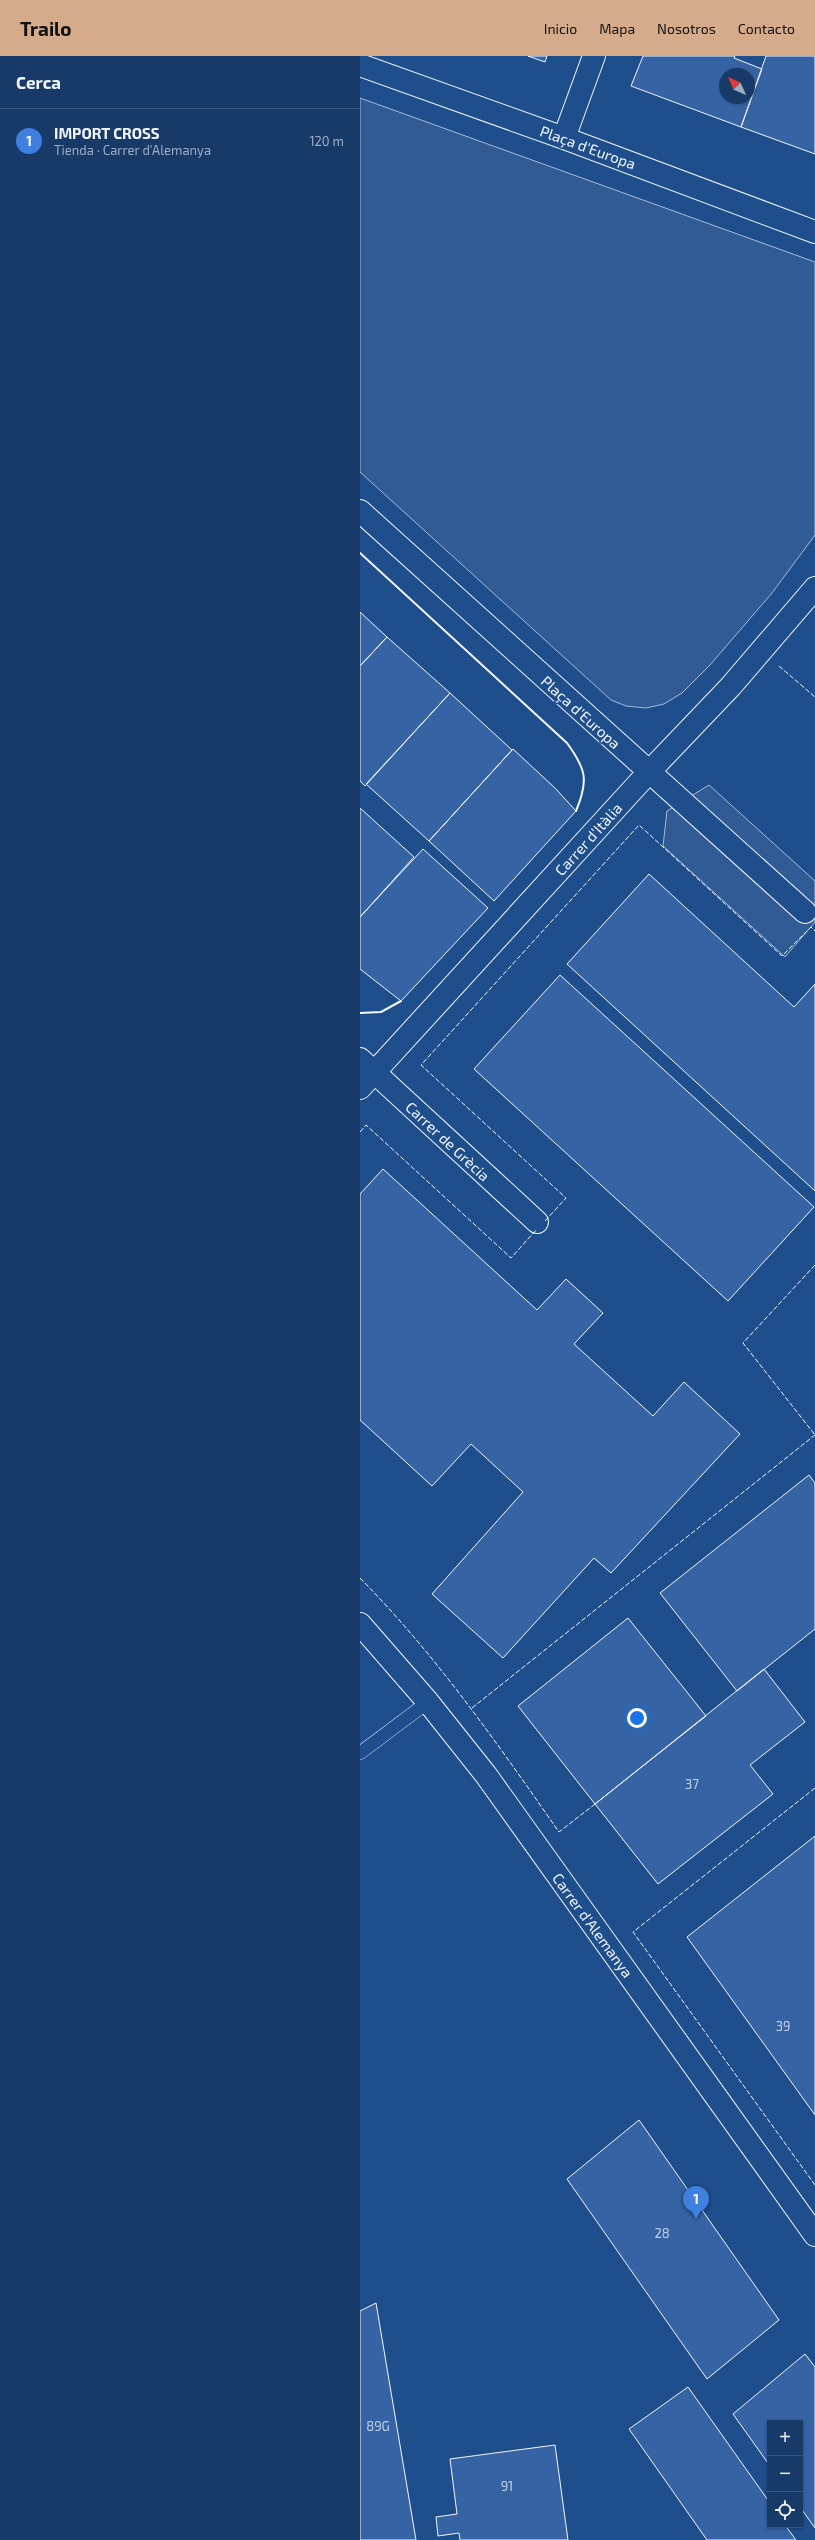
<!DOCTYPE html>
<html lang="es">
<head>
<meta charset="utf-8">
<style>
  body { margin:0; font-family:"Exo 2",sans-serif; background:#20416f; color:#f1f3f6 }
  .controls { position:absolute; right:12px; bottom:12px; display:grid; overflow:hidden; border-radius:0px; box-shadow:0 1px 3px #0004 }
  .controls button { width:36px; height:36px; display:grid; place-items:center; padding:0; border:0; border-bottom:1px solid #36547d; background:#173a69; color:#f1f3f6; font:20px sans-serif }
  .compass { position:absolute; left:359px; top:12px; width:36px; height:36px; border-radius:50%; background:#173a69; box-shadow:0 1px 3px #0004; rotate:315deg }
  .you { position:absolute; left:277px; top:1662px; width:14px; height:14px; margin:-10px; border:3px solid #fff; border-radius:50%; background:#1a73e8; box-shadow:0 0 0 6px #1a73e833 }
  .badge { display:grid; place-items:center; width:26px; height:26px; border-radius:50%; background:#d6ab8b; color:#fff; font-size:13px; font-weight:700 }
  .pin { position:absolute; translate:-50% -33px; filter:drop-shadow(0 1px 2px #0008) }
  .pin::after { content:''; position:absolute; top:21px; width:14px; height:12px; background:inherit; clip-path:polygon(0 0,100% 0,50% 100%) }
  .list { margin:0; padding:0; list-style:none }
  h2 { display:flex; justify-content:space-between; align-items:center; height:52px; margin:0; padding:0 16px; font-size:17px }
  h2 small { font-size:13px; font-weight:400; color:#9eadc0 }
  .list li { display:grid; grid-template-columns:26px 1fr auto; gap:12px; align-items:center; box-sizing:border-box; height:64px; padding:0 16px; border-top:1px solid #36547d }
  .list b { display:block; font-size:15px; white-space:nowrap }
  .list p { margin:0; font-size:13px; white-space:nowrap; color:#9eadc0 }
  .list em { font-size:13px; font-style:normal; color:#9eadc0 }
  .icon { flex:none; width:22px; height:22px; fill:none; stroke:currentColor; stroke-width:2; stroke-linecap:round; stroke-linejoin:round }
  .map { position:relative; flex:none; width:455px; height:2484px; overflow:hidden }
  header { display:flex; align-items:center; gap:24px; box-sizing:border-box; height:56px; padding:0 20px; background:#d6ab8b; color:#111 }
  header strong { font-size:19px }
  nav { display:flex; gap:22px; margin-inline-start:auto; font-size:14px }
  main { display:flex }
  aside { flex:1; background:#173a69 }
  .map>svg:first-child { display:block }
  .built { fill:#305b95; stroke:#a8bbd7 }
  .building { fill:#3563a3; stroke:#f2f6ff; fill-rule:evenodd }
  .lines { fill:none; stroke-linecap:round; stroke-linejoin:round }
  .lane-casing { stroke:#f2f6ff; stroke-width:14 }
  .street-casing { stroke:#f2f6ff; stroke-width:24 }
  .lane { stroke:#1f4e8c; stroke-width:13 }
  .street { stroke:#1f4e8c; stroke-width:22 }
  .fence { stroke:#f2f6ff; stroke-width:1; stroke-dasharray:5 2; stroke-linecap:butt }
  .wall { stroke:#f2f6ff; stroke-width:2 }
  .labels { text-anchor:middle; dominant-baseline:central; stroke-width:3; stroke-linejoin:round; paint-order:stroke }
  .number-label { font-size:13px; fill:#c3d1e8 }
  .street-label { font-size:15px; fill:#f2f6ff; stroke:#1f4e8c }
</style>
</head>
<body>
<header>
<strong>Trailo</strong>
<nav><a>Inicio</a><a>Mapa</a><a>Nosotros</a><a>Contacto</a></nav>
</header>
<main>
<aside>
<h2>Cerca<small></small></h2>
<ul class="list">
<li><span class="badge" style="background:#3f7fe0">1</span><div><b>IMPORT CROSS</b><p>Tienda · Carrer d'Alemanya</p></div><em>120 m</em></li>
</ul>
</aside>
<div class="map">
<svg width="455" height="2484" viewBox="0 0 455 2484">
  <rect width="100%" height="100%" fill="#1f4e8c"/>
  <path class="built" d="M 0,42 L 455,206 L 455,479 L 412,537 L 350,609 L 322,637 L 304,648 L 286,652 L 266,650 L 251,644 L 0,416 Z
    M 349,729 L 455,825 L 455,866 L 425,901 L 303,790 L 307,755 Z"/>
  <path class="building" d="M 168,0 L 187,0 L 185,6 Z
    M 283,0 L 375,0 L 374,2 L 402,13 L 381,71 L 271,30 ZM 365,18 L 389,18 L 389,42 L 365,42 Z
    M 406,0 L 455,0 L 455,98 L 381,71 Z
    M 0,556 L 27,581 L 0,610 Z
    M 27,581 L 90,637 L 5,730 L 0,725 L 0,610 Z
    M 90,637 L 152,694 L 69,785 L 6,728 Z
    M 153,693 L 195,732 L 216,755 L 134,845 L 69,785 Z
    M 0,752 L 54,801 L 0,861 Z
    M 63,793 L 128,852 L 41,945 L 0,913 L 0,861 Z
    M 289,818 L 434,951 L 455,928 L 455,1135 L 207,908 Z
    M 200,919 L 454,1151 L 368,1245 L 114,1013 Z
    M 23,1113 L 177,1254 L 206,1223 L 243,1257 L 214,1288 L 293,1360 L 324,1326 L 380,1378 L 251,1517 L 234,1502 L 143,1602 L 72,1538 L 163,1436 L 111,1388 L 72,1430 L 0,1364 L 0,1138 Z
    M 449,1419 L 455,1427 L 455,1573 L 377,1635 L 300,1537 Z
    M 268,1562 L 346,1660 L 235,1748 L 158,1650 Z
    M 404,1613 L 445,1666 L 390,1709 L 413,1738 L 298,1828 L 235,1748 Z
    M 455,1780 L 455,2059 L 327,1881 Z
    M 279,2064 L 419,2264 L 347,2323 L 207,2123 Z
    M 16,2247 L 56,2484 L 0,2484 L 0,2255 Z
    M 445,2298 L 455,2311 L 455,2472 L 440,2451 L 440,2367 L 410,2367 L 410,2410 L 373,2358 Z
    M 328,2331 L 410,2447 L 410,2469 L 425,2469 L 436,2484 L 347,2484 L 281,2390 L 269,2373 Z
    M 195,2389 L 208,2484 L 100,2484 L 99,2477 L 78,2480 L 76,2461 L 97,2458 L 90,2403 Z"/>
  <g class="lines">
    <g class="lane-casing">
      <path id="lane" d="M 0,1697 L 68,1646"/>
    </g>
    <g class="street-casing">
      <path id="street" d="M 0,9 L 204,82 L 455,176
        M 204,82 L 234,0
        M 0,455 L 445,856
        M 0,1003 L 177,1166
        M 0,1032 L 288,717 L 371,630 L 455,532
        M 0,1568 L 68,1646 L 126,1719 L 455,2179"/>
    </g>
    <use href="#lane" class="lane"/>
    <use href="#street" class="street"/>
    <path class="fence" d="M 419,610 L 455,641
      M 0,1076 L 6,1069 L 151,1202 L 176,1174
      M 185,1165 L 206,1142 L 61,1009 L 279,769 L 422,900 L 451,871 L 455,875
      M 455,1209 L 383,1287 L 455,1379
      M 0,1522 C 76,1599 137,1687 199,1776 L 235,1748
      M 112,1652 L 455,1379
      M 455,1732 L 273,1876 L 455,2129"/>
    <path class="wall" d="M 0,497 L 207,687 C 226,713 229,724 216,755
      M 0,957 L 21,956 L 41,945"/>
  </g>
  <g class="labels">
    <g class="number-label">
      <text x="332" y="1728">37</text>
      <text x="423" y="1970">39</text>
      <text x="302" y="2177">28</text>
      <text x="18" y="2370">89G</text>
      <text x="147" y="2430">91</text>
    </g>
    <g class="street-label">
      <text transform="translate(228 91) rotate(20)">Plaça d'Europa</text>
      <text transform="translate(221 656) rotate(42)">Plaça d'Europa</text>
      <text transform="translate(228 783) rotate(-48)">Carrer d'Itàlia</text>
      <text transform="translate(88 1085) rotate(43)">Carrer de Grècia</text>
      <text transform="translate(233 1869) rotate(54)">Carrer d'Alemanya</text>
    </g>
  </g>
</svg>
<div class="controls">
<button>+</button>
<button>−</button>
<button><svg class="icon" aria-label="locate" viewBox="0 0 24 24"><circle cx="12" cy="12" r="6"/><path d="M12 2v4M12 18v4M2 12h4M18 12h4"/></svg></button>
</div>
<svg class="compass" viewBox="-18 -18 36 36"><path d="M0-13l5 13h-10z" fill="#e53935"/><path d="M0 13l5-13h-10z" fill="#9eadc0"/></svg>
<div class="you"></div>
<div class="pin badge" style="left:336px;top:2163px;background:#3f7fe0">1</div>
</div>
</main>
</body>
</html>
